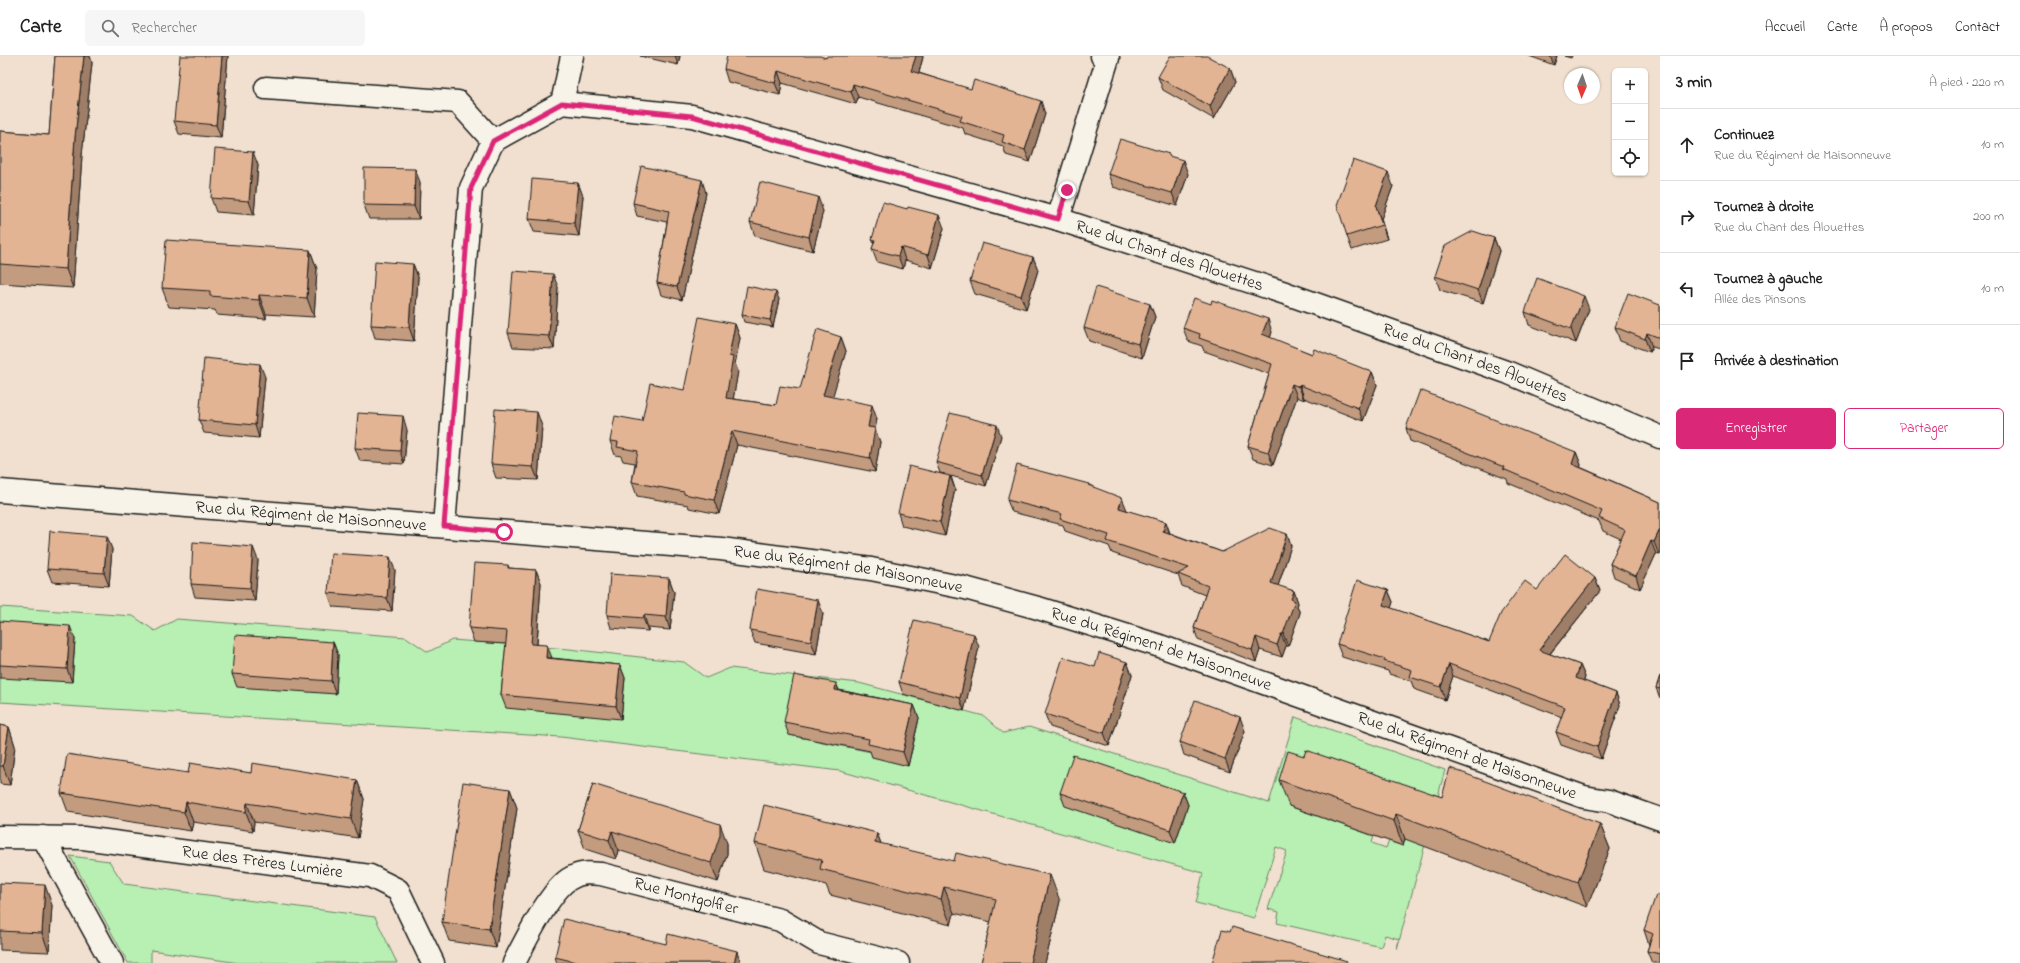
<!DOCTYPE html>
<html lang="fr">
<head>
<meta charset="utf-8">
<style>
  body { margin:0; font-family:"Indie Flower",sans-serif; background:#f6f6f6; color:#222 }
  .controls { position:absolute; right:12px; top:12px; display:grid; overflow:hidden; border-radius:6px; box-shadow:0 1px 3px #0004 }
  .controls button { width:36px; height:36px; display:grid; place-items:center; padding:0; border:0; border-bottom:1px solid #e0e0e0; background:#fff; color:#222; font:20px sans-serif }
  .compass { position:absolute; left:1564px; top:12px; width:36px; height:36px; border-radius:50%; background:#fff; box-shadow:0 1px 3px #0004; rotate:182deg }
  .stop { position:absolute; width:12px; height:12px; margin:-9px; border:3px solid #db2777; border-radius:50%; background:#fff }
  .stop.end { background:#db2777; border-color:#fff; box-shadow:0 1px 4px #0008 }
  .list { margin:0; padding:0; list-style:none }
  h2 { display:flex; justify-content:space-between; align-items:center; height:52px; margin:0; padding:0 16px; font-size:17px }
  h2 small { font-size:13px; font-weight:400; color:#767676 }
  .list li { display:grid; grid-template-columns:26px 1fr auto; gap:12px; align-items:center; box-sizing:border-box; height:72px; padding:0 16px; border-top:1px solid #e0e0e0 }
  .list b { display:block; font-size:15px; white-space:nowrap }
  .list p { margin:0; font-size:13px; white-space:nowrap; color:#767676 }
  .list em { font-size:13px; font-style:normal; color:#767676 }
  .actions { display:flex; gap:8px; padding:12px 16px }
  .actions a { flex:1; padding:9px 0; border:1px solid #db2777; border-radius:6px; text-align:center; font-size:14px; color:#db2777 }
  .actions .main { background:#db2777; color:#fff }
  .icon { flex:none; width:22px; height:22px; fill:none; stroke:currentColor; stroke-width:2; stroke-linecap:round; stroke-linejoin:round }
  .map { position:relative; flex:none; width:1660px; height:907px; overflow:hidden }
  header { display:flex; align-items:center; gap:24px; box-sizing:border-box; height:56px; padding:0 20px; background:#fff; border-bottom:1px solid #e0e0e0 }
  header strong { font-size:19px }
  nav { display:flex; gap:22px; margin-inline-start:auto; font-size:14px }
  .search { width:280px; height:36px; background:#f6f6f6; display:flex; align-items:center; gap:10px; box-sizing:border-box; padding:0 14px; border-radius:6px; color:#767676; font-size:15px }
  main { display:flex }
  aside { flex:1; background:#fff }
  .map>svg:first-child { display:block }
  .green { fill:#b8efb2; stroke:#6a8667; fill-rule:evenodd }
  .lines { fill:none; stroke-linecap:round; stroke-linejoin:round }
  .street-casing { stroke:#1c1c1c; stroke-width:25 }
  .street { stroke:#f7f3e8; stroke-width:22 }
  .wall { fill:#c39b7f; stroke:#1c1c1c }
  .shaded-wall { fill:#9f7e68; stroke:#1c1c1c }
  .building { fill:#e3b494; stroke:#1c1c1c }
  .route { stroke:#db2777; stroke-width:5 }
  .labels { text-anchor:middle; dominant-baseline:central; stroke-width:3.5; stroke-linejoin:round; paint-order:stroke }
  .street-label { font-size:17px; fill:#1c1c1c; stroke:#f7f3e8 }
</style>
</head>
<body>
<header>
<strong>Carte</strong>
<div class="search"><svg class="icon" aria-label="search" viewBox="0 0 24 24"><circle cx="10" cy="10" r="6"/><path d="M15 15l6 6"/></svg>Rechercher</div>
<nav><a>Accueil</a><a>Carte</a><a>À propos</a><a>Contact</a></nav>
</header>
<main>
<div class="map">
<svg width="1660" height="907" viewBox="0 0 1660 907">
  <rect width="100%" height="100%" fill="#f1e0cf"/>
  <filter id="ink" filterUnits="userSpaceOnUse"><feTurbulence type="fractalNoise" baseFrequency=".025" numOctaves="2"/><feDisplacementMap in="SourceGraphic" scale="8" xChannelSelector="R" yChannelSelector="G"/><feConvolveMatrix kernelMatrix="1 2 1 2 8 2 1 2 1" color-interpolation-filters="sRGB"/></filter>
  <g filter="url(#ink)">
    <path class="green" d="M 0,551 L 133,560 L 155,575 L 177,563 L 406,581 L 428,596 L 452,584 L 569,593 L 684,606 L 706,622 L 730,612 L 859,627 L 984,660 L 1003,677 L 1029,671 L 1269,747 L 1295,661 L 1445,714 L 1397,893 L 1399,883 L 1385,879 L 1381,891 L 1277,867 L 1279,856 L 1268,853 L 1287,795 L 1276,791 L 1254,862 L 1196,847 L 1203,817 L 840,715 L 561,681 L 0,646 ZM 918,667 L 911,698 L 876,697 L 789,679 ZM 1289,750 L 1403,790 L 1389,785 L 1386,792 L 1372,787 L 1374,780 Z
      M 70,800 L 109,805 L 124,828 L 375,861 L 397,907 L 239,907 L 151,894 L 151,907 L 128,907 Z"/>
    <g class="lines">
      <g class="street-casing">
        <g id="street">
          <path d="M 266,32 L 458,46 L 493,85"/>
          <path d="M 562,47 L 572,0"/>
          <path d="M 1058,163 L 1108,2 L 1102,0"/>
          <path id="s1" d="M 0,435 L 721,493 L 871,513 L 965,532 L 1038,552 L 1160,590 L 1584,741 L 1609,745 L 1660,763"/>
          <path id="s2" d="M 444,470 L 471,132 L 493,85 L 562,47 L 692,60 L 1058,163 L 1285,237 L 1509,317 L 1660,381"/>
          <path id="s3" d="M 0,781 L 83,782 L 370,820 L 398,834 L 433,907"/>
          <path d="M 43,781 L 112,907"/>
          <path id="s4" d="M 514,907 C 524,887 552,831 571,822 C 581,816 590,817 601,818 L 780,864 L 819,887 L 898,907"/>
        </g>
      </g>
      <use href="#street" class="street"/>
    </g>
    <path class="wall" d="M 55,0 L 90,0 L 92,7 L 82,99 L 73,232 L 0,227 L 0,75 L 49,79 Z
      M 228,0 L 221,82 L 179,78 L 174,65 Z
      M 640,0 L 680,0 L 678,9 Z
      M 1529,0 L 1557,0 L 1554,9 Z
      M 1564,0 L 1572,0 L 1571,2 Z
      M 923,1 L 919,17 L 1045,58 L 1030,106 L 1006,99 L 1003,90 L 965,78 L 963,72 L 858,41 L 856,48 L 782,27 L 780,39 L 728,26 L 724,13 L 826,2 Z
      M 1230,12 L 1235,26 L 1214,63 L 1163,34 L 1158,21 Z
      M 1169,98 L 1170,100 L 1188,118 L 1177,150 L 1113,131 L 1108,118 Z
      M 258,109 L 254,159 L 216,156 L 211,142 Z
      M 420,126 L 419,163 L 369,163 L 364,149 Z
      M 578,127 L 583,140 L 579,180 L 534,176 L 529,163 Z
      M 1393,130 L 1381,163 L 1387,183 L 1352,194 L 1347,180 Z
      M 706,137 L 682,244 L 661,239 L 657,227 L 667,166 L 637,160 L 633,147 Z
      M 907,153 L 944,172 L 932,212 L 905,204 L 903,213 L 877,206 L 872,193 L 874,188 L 872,183 Z
      M 823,155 L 813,195 L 755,180 L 750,166 Z
      M 1494,182 L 1499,195 L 1483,247 L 1440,234 L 1435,220 Z
      M 310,194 L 317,213 L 314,261 L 266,258 L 266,263 L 217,259 L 215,254 L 169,251 L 162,232 Z
      M 1033,201 L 1038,214 L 1026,253 L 975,238 L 970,225 Z
      M 413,208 L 418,221 L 414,285 L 375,282 L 371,269 Z
      M 558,231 L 554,293 L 513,291 L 508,277 Z
      M 779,243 L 773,271 L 744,266 L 742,259 Z
      M 1150,248 L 1155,261 L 1142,302 L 1089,285 L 1084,272 Z
      M 1660,249 L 1660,293 L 1652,291 L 1650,296 L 1620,285 L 1615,271 Z
      M 1589,253 L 1576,287 L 1529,269 L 1525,256 Z
      M 735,268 L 740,282 L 735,308 L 738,315 L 733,343 L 776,349 L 800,333 L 841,281 L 846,295 L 832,341 L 877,363 L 875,373 L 880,386 L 875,416 L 737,389 L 719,458 L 689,452 L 688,449 L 637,440 L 632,426 L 635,407 L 623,405 L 621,400 L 615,399 L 610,385 L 642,365 L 684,334 Z
      M 1183,272 L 1272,276 L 1270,282 L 1312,298 L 1372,316 L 1377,329 L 1363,365 L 1304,342 L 1304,344 L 1297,341 L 1273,409 L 1253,403 L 1248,390 L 1269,318 L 1204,295 L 1202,290 L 1188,285 Z
      M 265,321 L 259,382 L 204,377 L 199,364 Z
      M 542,370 L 538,424 L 496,422 L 491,408 Z
      M 1406,372 L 1576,396 L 1581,409 L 1580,411 L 1660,446 L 1659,499 L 1656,498 L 1640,533 L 1614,521 L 1610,508 L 1621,483 L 1603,475 L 1599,465 L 1508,427 L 1507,423 L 1410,385 Z
      M 407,374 L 404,408 L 360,405 L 355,392 Z
      M 1001,380 L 986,430 L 951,420 L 955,433 L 945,480 L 902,470 L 898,457 L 945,418 L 940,417 L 936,406 Z
      M 1090,429 L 1127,454 L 1127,455 L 1166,466 L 1170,477 L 1222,496 L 1287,478 L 1291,490 L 1278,530 L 1294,535 L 1298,547 L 1297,551 L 1300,557 L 1288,590 L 1286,590 L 1282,601 L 1260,594 L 1256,606 L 1198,584 L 1194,572 L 1205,539 L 1182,530 L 1178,519 L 1112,497 L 1109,490 L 1065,475 L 1063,469 L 1012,456 L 1007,444 Z
      M 112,493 L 109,530 L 52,526 L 47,513 Z
      M 258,504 L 255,545 L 195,541 L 191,528 Z
      M 508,509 L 509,512 L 536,514 L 541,527 L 537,588 L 552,602 L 620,609 L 625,622 L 621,663 L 506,652 L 501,639 L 506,588 L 474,586 L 469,572 Z
      M 395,514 L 392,555 L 333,551 L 328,537 Z
      M 669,522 L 674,536 L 670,574 L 648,572 L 648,575 L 611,572 L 607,559 Z
      M 1595,522 L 1600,535 L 1550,598 L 1580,609 L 1585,621 L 1584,625 L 1616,637 L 1620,649 L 1601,703 L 1561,689 L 1556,676 L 1562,661 L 1453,620 L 1445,644 L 1414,633 L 1411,625 L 1389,618 L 1388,615 L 1342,601 L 1337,588 L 1388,534 L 1393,546 L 1391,552 L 1489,586 L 1537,534 Z
      M 823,558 L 816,598 L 755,587 L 750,574 Z
      M 0,565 L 75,583 L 72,626 L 0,622 Z
      M 333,586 L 338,599 L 336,638 L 237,631 L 232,618 Z
      M 979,591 L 964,655 L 903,638 L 899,626 Z
      M 1127,606 L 1132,619 L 1109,690 L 1050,671 L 1045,658 L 1095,611 Z
      M 1660,620 L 1660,642 L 1656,632 Z
      M 836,627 L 839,634 L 914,649 L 919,662 L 908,710 L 872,701 L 870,695 L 789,679 L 784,666 Z
      M 0,669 L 9,671 L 15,690 L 10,729 L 0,728 Z
      M 1245,675 L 1230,716 L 1184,699 L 1180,686 Z
      M 1304,700 L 1442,741 L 1600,768 L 1610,793 L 1587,851 L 1405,783 L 1403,790 L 1289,750 L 1279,724 Z
      M 188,717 L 251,717 L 357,724 L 364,743 L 358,782 L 254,766 L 253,775 L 193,766 L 191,775 L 68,756 L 61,737 Z
      M 593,728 L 727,787 L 727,798 L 718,826 L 618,794 L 616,803 L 585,793 L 578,774 Z
      M 510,733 L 517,752 L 496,892 L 449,885 L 442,866 Z
      M 1183,736 L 1188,749 L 1175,787 L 1065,750 L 1060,737 Z
      M 877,777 L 881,788 L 1060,845 L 1045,907 L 981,907 L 991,866 L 954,857 L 951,869 L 830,839 L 826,829 L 764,813 L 755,787 Z
      M 0,827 L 52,849 L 49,896 L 0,894 Z
      M 1660,839 L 1660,907 L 1652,907 L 1647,895 L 1649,889 L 1644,874 Z
      M 666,888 L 741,907 L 557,907 L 555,901 Z"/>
    <path class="shaded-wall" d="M 84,0 L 90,0 L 92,7 L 82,99 L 73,232 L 66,213 L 75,81 Z
      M 222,0 L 228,0 L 221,82 L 216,69 Z
      M 675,0 L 680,0 L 678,9 Z
      M 916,0 L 923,0 L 923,1 L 916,27 L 911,15 Z
      M 1550,0 L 1557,0 L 1554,9 Z
      M 1230,12 L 1235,26 L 1214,63 L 1210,50 Z
      M 778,15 L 782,27 L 780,39 L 775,27 Z
      M 853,28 L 858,41 L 856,48 L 851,36 Z
      M 1041,45 L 1045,58 L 1030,106 L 1025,94 Z
      M 253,96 L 258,109 L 254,159 L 249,145 Z
      M 1183,104 L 1188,118 L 1177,150 L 1172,137 Z
      M 415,113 L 420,126 L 419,163 L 414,150 Z
      M 1388,116 L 1393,130 L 1381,163 L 1387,183 L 1376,150 Z
      M 702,124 L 706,137 L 682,244 L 677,231 Z
      M 578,127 L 583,140 L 579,180 L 574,167 Z
      M 818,141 L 823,155 L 813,195 L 809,181 Z
      M 939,159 L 944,172 L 932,212 L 928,199 Z
      M 1494,182 L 1499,195 L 1483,247 L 1478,234 Z
      M 901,191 L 905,204 L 903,213 L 898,200 Z
      M 310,194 L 317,213 L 314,261 L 307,242 Z
      M 1033,201 L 1038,214 L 1026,253 L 1021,240 Z
      M 413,208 L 418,221 L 414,285 L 409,271 Z
      M 553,218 L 558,231 L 554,293 L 549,280 Z
      M 776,236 L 779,243 L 773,271 L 770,264 Z
      M 259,239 L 266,258 L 266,263 L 259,244 Z
      M 1584,240 L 1589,253 L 1576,287 L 1571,273 Z
      M 1150,248 L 1155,261 L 1142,302 L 1138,288 Z
      M 1268,263 L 1272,276 L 1267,291 L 1262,278 Z
      M 735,268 L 740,282 L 735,308 L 738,315 L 731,356 L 726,342 L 729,300 Z
      M 1647,277 L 1652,291 L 1650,296 L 1645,283 Z
      M 841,281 L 846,295 L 829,353 L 823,339 Z
      M 260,308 L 265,321 L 259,382 L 255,369 Z
      M 1372,316 L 1377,329 L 1363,365 L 1358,352 Z
      M 1292,328 L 1297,341 L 1273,409 L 1268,396 Z
      M 1300,329 L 1304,342 L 1304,344 L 1299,331 Z
      M 872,349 L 877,363 L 875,373 L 880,386 L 875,416 L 870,402 L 868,371 Z
      M 537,356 L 542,370 L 538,424 L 533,411 Z
      M 403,360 L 407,374 L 404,408 L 400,395 Z
      M 997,369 L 1001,380 L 986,430 L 982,419 Z
      M 732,375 L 737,389 L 719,458 L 714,444 Z
      M 1576,396 L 1581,409 L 1576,421 L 1572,408 Z
      M 950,420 L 955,433 L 945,480 L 940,466 Z
      M 1122,442 L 1127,454 L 1123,465 L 1119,452 Z
      M 1166,466 L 1170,479 L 1163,475 Z
      M 1660,473 L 1660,497 L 1659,499 L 1654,486 Z
      M 1287,478 L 1291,490 L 1275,539 L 1271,527 Z
      M 107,480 L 112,493 L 109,530 L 104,517 Z
      M 1651,485 L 1656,498 L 1640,533 L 1636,520 Z
      M 253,491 L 258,504 L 255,545 L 250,532 Z
      M 390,501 L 395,514 L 392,555 L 387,542 Z
      M 536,514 L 541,527 L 536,601 L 531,588 Z
      M 669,522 L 674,536 L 670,574 L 666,561 Z
      M 1595,522 L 1600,535 L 1543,606 L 1539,594 Z
      M 1388,534 L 1393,546 L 1388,562 L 1383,549 Z
      M 1294,535 L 1298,547 L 1297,551 L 1300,557 L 1288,590 L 1283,578 L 1291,543 Z
      M 818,544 L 823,558 L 816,598 L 811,585 Z
      M 644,559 L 648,572 L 648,575 L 643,562 Z
      M 70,570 L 75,583 L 72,626 L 67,613 Z
      M 974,578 L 979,591 L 964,655 L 960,642 Z
      M 1281,578 L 1286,590 L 1282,601 L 1277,589 Z
      M 1256,581 L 1260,594 L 1256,606 L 1252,594 Z
      M 333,586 L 338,599 L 336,638 L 331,625 Z
      M 547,589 L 552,602 L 546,602 Z
      M 1127,606 L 1132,619 L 1109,690 L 1104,677 Z
      M 1449,608 L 1453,620 L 1445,644 L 1441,631 Z
      M 620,609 L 625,622 L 621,663 L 616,650 Z
      M 1580,609 L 1585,621 L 1580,635 L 1576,622 Z
      M 836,627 L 841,641 L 835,634 Z
      M 1616,637 L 1620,649 L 1601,703 L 1597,691 Z
      M 914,649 L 919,662 L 908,710 L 903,696 Z
      M 1240,661 L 1245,675 L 1230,716 L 1225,703 Z
      M 9,671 L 15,690 L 10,729 L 3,710 Z
      M 357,724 L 364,743 L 358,782 L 351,763 Z
      M 510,733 L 517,752 L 496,892 L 489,873 Z
      M 1183,736 L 1188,749 L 1175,787 L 1170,774 Z
      M 186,746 L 193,766 L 191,775 L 184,756 Z
      M 247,747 L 254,766 L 253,775 L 246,756 Z
      M 1396,758 L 1405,783 L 1403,790 L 1394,765 Z
      M 720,768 L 727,787 L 727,798 L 718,826 L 711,807 Z
      M 1600,768 L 1610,793 L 1587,851 L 1578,826 Z
      M 612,775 L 618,794 L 616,803 L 609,784 Z
      M 877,777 L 887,803 L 875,786 Z
      M 1050,819 L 1060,845 L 1045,907 L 1030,907 Z
      M 45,829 L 52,849 L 49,896 L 42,877 Z
      M 944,831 L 954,857 L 951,869 L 941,843 Z
      M 737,895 L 741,907 L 734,907 Z"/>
    <path class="building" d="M 55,0 L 84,0 L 75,81 L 66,213 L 0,208 L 0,75 L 49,79 Z
      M 180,0 L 222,0 L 216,69 L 174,65 Z
      M 727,0 L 820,0 L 826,2 L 827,0 L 916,0 L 911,15 L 971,33 L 974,24 L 1041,45 L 1025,94 L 1002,86 L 1004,79 L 960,65 L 962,60 L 853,28 L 851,36 L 778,15 L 775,27 L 724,13 Z
      M 1170,0 L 1207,0 L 1230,12 L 1210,50 L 1158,21 Z
      M 1120,83 L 1169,98 L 1169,100 L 1183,104 L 1172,137 L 1108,118 Z
      M 215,93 L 253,96 L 249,145 L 211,142 Z
      M 1353,104 L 1388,116 L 1376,150 L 1382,169 L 1347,180 L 1337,149 Z
      M 641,110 L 702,124 L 677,231 L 657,227 L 669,155 L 633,147 Z
      M 364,112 L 415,113 L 414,150 L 364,149 Z
      M 532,123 L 578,127 L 574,167 L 529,163 Z
      M 760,126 L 818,141 L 809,181 L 750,166 Z
      M 883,146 L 907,153 L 908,151 L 939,159 L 928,199 L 901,191 L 898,200 L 872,193 L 875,184 L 872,183 Z
      M 1473,175 L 1494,182 L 1478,234 L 1435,220 L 1445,190 Z
      M 166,184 L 310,194 L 307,242 L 259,239 L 259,244 L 210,240 L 210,235 L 162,232 Z
      M 982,187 L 1033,201 L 1021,240 L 970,225 Z
      M 375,205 L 413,208 L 409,271 L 371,269 Z
      M 513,215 L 553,218 L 549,280 L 508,277 Z
      M 1537,222 L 1584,240 L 1571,273 L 1525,256 Z
      M 747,230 L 776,236 L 770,264 L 742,259 Z
      M 1096,231 L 1150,248 L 1138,288 L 1084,272 Z
      M 1628,237 L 1660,249 L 1660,282 L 1647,277 L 1645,283 L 1615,271 Z
      M 1194,242 L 1211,248 L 1212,244 L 1268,263 L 1262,278 L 1312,298 L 1314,293 L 1372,316 L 1358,352 L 1300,329 L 1299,331 L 1292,328 L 1268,396 L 1248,390 L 1272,308 L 1199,282 L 1200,278 L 1183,272 Z
      M 699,261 L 735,268 L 729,300 L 733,301 L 726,342 L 776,349 L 780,330 L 800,333 L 817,273 L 841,281 L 823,339 L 872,349 L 868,371 L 875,372 L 870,402 L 732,375 L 714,444 L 684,438 L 684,436 L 632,426 L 638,395 L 617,391 L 618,386 L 610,385 L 615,360 L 642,365 L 650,327 L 684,334 Z
      M 204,302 L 260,308 L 255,369 L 199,364 Z
      M 1420,334 L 1576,396 L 1572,408 L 1660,446 L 1660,473 L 1654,486 L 1651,485 L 1636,520 L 1610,508 L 1625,474 L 1599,462 L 1602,455 L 1503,413 L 1504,411 L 1406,372 Z
      M 495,353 L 537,356 L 533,411 L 491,408 Z
      M 358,357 L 403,360 L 400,395 L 355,392 Z
      M 950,357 L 997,369 L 982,419 L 936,406 Z
      M 1017,409 L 1089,428 L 1088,429 L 1122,442 L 1119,452 L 1166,466 L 1163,475 L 1222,496 L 1270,472 L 1287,478 L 1271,527 L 1294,535 L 1291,543 L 1295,545 L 1283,578 L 1281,578 L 1277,589 L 1256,581 L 1252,594 L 1194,572 L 1208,530 L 1178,518 L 1189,512 L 1107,485 L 1109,479 L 1060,463 L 1062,458 L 1007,444 Z
      M 909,410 L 950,420 L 940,466 L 898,457 Z
      M 50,475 L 107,480 L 104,517 L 47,513 Z
      M 193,486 L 253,491 L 250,532 L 191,528 Z
      M 331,497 L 390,501 L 387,542 L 328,537 Z
      M 1565,498 L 1595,522 L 1539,594 L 1580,609 L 1576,622 L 1616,637 L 1597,691 L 1556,676 L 1565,651 L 1449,608 L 1441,631 L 1410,621 L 1412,614 L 1384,605 L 1385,603 L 1337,588 L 1357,524 L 1388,534 L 1383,549 L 1489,586 L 1501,557 L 1525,525 L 1537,534 Z
      M 474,507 L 508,509 L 508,512 L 536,514 L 531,588 L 547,589 L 546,602 L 620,609 L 616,650 L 501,639 L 507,575 L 469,572 Z
      M 610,518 L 669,522 L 666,561 L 644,559 L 643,562 L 607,559 Z
      M 757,533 L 818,544 L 811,585 L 750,574 Z
      M 914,564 L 974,578 L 960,642 L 899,626 Z
      M 0,565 L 70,570 L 67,613 L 0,609 Z
      M 235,579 L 333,586 L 331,625 L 232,618 Z
      M 1099,597 L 1127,606 L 1104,677 L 1045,658 L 1063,601 L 1095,611 Z
      M 794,619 L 836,627 L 835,634 L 914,649 L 903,696 L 868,688 L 869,683 L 784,666 Z
      M 1660,620 L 1660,633 L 1656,632 Z
      M 1195,644 L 1240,661 L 1225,703 L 1180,686 Z
      M 0,669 L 9,671 L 3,710 L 0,710 Z
      M 1306,694 L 1442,741 L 1450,712 L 1600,768 L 1578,826 L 1396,758 L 1394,765 L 1279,724 L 1288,695 L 1304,700 Z
      M 67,698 L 188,717 L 190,707 L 251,717 L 252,707 L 357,724 L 351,763 L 247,747 L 246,756 L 186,746 L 184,756 L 61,737 Z
      M 1073,699 L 1183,736 L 1170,774 L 1060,737 Z
      M 463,726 L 510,733 L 489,873 L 442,866 Z
      M 593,728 L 720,768 L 720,779 L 711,807 L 612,775 L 609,784 L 578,774 Z
      M 764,749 L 877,777 L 875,786 L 954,805 L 956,797 L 1050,819 L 1030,907 L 981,907 L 996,843 L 944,831 L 941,843 L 820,813 L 822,804 L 755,787 Z
      M 0,827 L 45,829 L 42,877 L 0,875 Z
      M 1656,839 L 1660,839 L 1660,898 L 1647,895 L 1653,878 L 1644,874 Z
      M 564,863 L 666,888 L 668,878 L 737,895 L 734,907 L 580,907 L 555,901 Z
      M 1232,871 L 1347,905 L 1346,907 L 1212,907 L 1222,874 L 1230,876 Z"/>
  </g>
  <g class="lines" filter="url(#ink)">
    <path class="route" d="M 504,476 L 444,470 L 471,132 L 493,85 L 562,47 L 692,60 L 1058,163 L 1067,134"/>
  </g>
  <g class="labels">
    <g class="street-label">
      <text stroke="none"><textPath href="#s2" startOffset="1098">Rue du Chant des Alouettes</textPath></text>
      <text stroke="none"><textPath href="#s2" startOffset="1422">Rue du Chant des Alouettes</textPath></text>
      <text stroke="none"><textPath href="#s1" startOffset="312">Rue du Régiment de Maisonneuve</textPath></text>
      <text stroke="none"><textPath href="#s1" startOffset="852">Rue du Régiment de Maisonneuve</textPath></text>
      <text stroke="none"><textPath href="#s1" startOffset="1176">Rue du Régiment de Maisonneuve</textPath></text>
      <text stroke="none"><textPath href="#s1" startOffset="1500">Rue du Régiment de Maisonneuve</textPath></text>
      <text stroke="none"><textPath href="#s3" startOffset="264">Rue des Frères Lumière</textPath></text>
      <text stroke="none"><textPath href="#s4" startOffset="222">Rue Montgolfier</textPath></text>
    </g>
  </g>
</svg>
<div class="controls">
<button>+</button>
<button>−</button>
<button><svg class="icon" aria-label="locate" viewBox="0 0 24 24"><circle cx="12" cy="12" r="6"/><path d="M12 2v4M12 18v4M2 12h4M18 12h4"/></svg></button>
</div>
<svg class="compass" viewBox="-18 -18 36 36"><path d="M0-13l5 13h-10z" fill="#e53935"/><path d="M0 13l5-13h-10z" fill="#767676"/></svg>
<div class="stop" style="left:504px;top:476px"></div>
<div class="stop end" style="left:1067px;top:134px"></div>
</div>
<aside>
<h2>3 min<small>À pied · 220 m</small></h2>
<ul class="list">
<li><svg class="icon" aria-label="ahead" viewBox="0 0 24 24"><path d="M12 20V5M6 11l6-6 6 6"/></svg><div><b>Continuez</b><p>Rue du Régiment de Maisonneuve</p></div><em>10 m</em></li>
<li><svg class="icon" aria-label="right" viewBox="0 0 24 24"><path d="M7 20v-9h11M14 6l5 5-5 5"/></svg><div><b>Tournez à droite</b><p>Rue du Chant des Alouettes</p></div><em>200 m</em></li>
<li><svg class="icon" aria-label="left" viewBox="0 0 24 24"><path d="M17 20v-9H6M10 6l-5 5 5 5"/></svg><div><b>Tournez à gauche</b><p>Allée des Pinsons</p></div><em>10 m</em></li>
<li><svg class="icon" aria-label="arrive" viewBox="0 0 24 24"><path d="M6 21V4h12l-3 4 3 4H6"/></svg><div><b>Arrivée à destination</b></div></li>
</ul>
<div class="actions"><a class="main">Enregistrer</a><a>Partager</a></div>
</aside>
</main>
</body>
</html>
